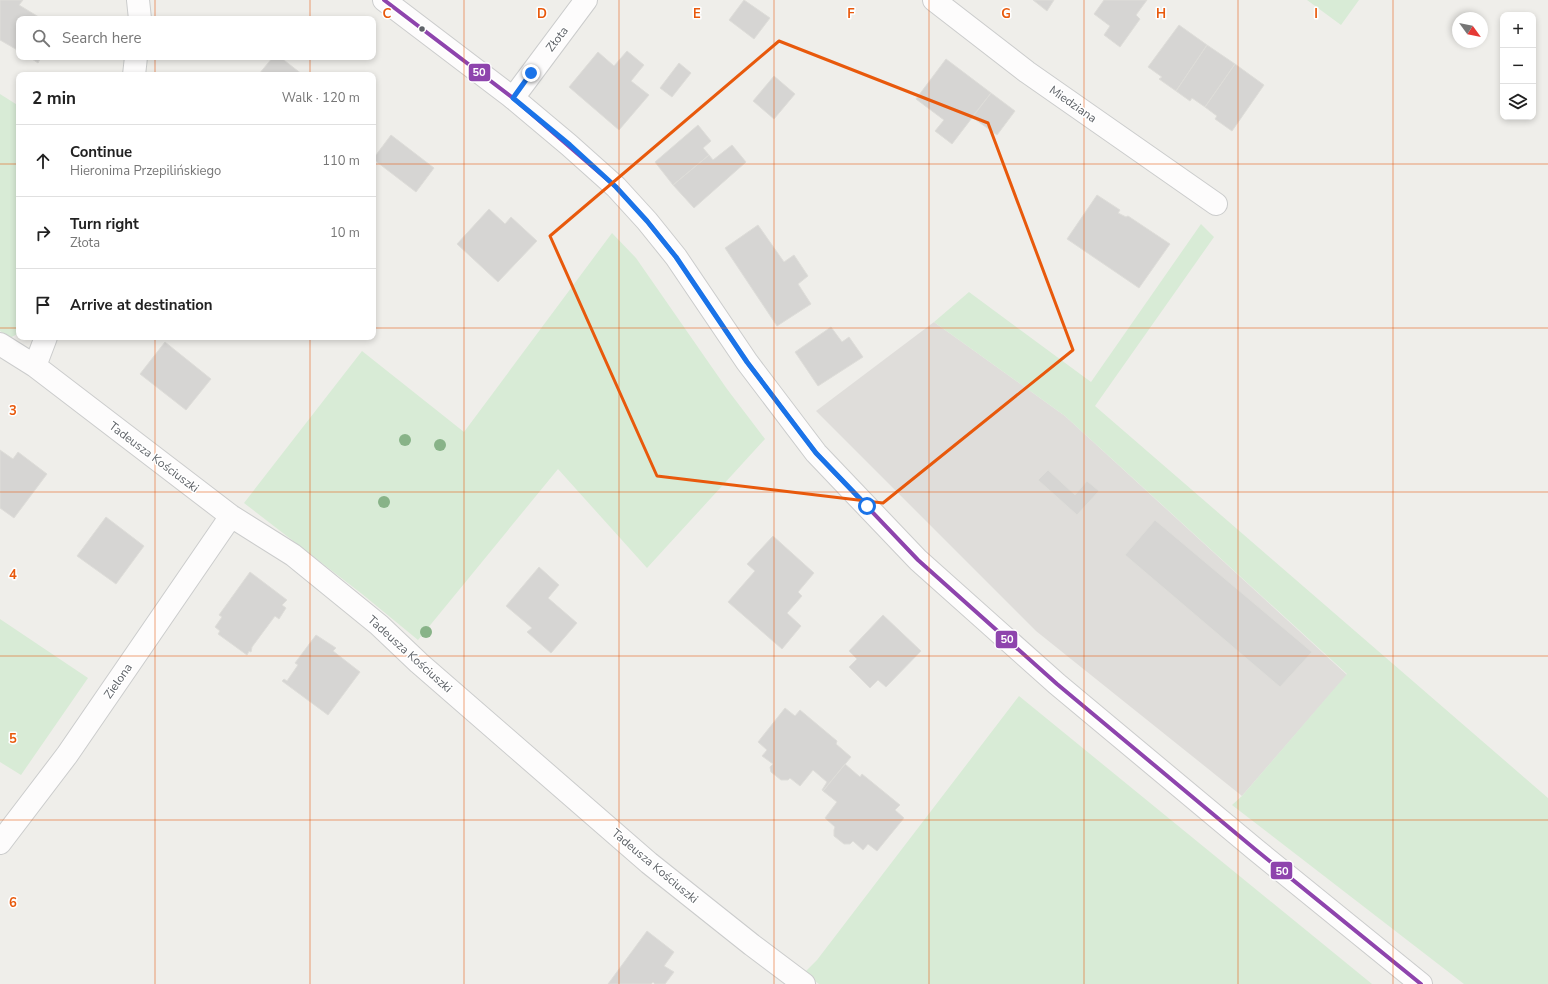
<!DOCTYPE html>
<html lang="en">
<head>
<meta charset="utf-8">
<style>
  body { margin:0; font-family:"Nunito Sans",sans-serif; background:#f6f6f6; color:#222 }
  .controls { position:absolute; right:12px; top:12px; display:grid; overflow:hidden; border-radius:8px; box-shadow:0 2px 6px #0003 }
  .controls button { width:36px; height:36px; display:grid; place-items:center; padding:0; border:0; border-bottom:1px solid #e0e0e0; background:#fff; color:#222; font:20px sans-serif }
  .compass { position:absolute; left:1452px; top:12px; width:36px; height:36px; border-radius:50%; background:#fff; box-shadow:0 2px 6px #0003; rotate:123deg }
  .stop { position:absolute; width:12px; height:12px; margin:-9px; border:3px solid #1a73e8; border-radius:50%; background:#fff }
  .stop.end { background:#1a73e8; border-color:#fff; box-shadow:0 1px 4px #0008 }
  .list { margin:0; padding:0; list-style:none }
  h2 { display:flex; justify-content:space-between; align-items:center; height:52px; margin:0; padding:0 16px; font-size:17px }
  h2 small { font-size:13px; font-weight:400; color:#767676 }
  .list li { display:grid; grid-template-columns:26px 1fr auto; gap:12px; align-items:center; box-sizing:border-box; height:72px; padding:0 16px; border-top:1px solid #e0e0e0 }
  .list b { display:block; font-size:15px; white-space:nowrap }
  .list p { margin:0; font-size:13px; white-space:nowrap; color:#767676 }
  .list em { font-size:13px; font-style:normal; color:#767676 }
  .icon { flex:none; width:22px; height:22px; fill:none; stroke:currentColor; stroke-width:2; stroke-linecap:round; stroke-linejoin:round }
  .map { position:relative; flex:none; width:1548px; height:984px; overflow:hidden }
  .search { position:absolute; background:#fff; box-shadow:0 2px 6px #0003; left:16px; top:16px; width:360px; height:44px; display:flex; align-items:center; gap:10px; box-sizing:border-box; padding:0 14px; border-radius:8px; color:#767676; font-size:15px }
  .panel { position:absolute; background:#fff; box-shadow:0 2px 6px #0003; left:16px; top:72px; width:360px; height:268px; border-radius:8px }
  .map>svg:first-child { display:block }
  .industrial { fill:#dfddda }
  .green { fill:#d8ebd6 }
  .building { fill:#d6d5d3; stroke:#deddd9 }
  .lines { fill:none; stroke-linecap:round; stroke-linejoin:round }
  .minor-casing { stroke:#cbcccc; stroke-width:24 }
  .tertiary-casing { stroke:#cbcccc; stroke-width:24 }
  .minor { stroke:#fdfcfc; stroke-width:22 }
  .tertiary { stroke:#fdfcfc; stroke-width:22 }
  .bus-1-casing { stroke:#fff; stroke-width:7 }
  .bus-1 { stroke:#8e44ad; stroke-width:4 }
  .tree { fill:#88b388 }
  .route { stroke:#1a73e8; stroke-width:5 }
  .marked { fill:none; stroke:#e8590c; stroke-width:3; stroke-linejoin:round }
  .grid { fill:none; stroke:#e8590c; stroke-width:1; stroke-opacity:0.55 }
  .bus-dot { fill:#5f6368; stroke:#fff; stroke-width:1.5 }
  .labels { text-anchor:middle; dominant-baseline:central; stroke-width:3; stroke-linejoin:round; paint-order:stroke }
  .street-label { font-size:12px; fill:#5f6368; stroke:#fff }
  .grid-label { font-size:13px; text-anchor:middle; font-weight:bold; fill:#e8590c; stroke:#fff; stroke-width:3; stroke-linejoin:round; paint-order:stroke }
  .line-badge { stroke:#fff; stroke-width:1.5 }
  .badge-label { font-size:11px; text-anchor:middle; font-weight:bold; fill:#fff }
</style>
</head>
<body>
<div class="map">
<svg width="1548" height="984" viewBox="0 0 1548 984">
  <rect width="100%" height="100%" fill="#efeeea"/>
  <path class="industrial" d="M 934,322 L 1065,416 L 1347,675 L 1242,796 L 1036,631 L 816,411 Z"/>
  <path class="green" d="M 1307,0 L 1359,0 L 1341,25 Z
    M 0,94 L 19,106 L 19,333 L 10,338 L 0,331 Z
    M 1201,224 L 1214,237 L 1095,406 L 1548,798 L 1548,984 L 1464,984 L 1232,805 L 1242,796 L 1347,674 L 1065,416 L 934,322 L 969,292 L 1091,382 Z
    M 612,233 L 636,258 L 727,389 L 765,439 L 647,568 L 558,469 L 418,640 L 362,594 L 244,503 L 362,351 L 464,432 Z
    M 0,619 L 88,678 L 21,775 L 0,762 Z
    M 1019,696 L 1372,984 L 819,984 L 804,973 L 817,960 Z"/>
  <path class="building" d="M 0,0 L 23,0 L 19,5 L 42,19 L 19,19 L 19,51 L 0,40 Z
    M 744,0 L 770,18 L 754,39 L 729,20 Z
    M 1033,0 L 1054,0 L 1047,11 Z
    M 1104,0 L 1147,0 L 1136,15 L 1140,19 L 1120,47 L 1104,35 L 1110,26 L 1094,14 Z
    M 1179,25 L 1207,45 L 1176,91 L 1159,79 L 1162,77 L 1148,67 Z
    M 1207,45 L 1235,64 L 1205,107 L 1192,98 L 1190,101 L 1176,91 Z
    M 627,51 L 644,65 L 631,81 L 649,95 L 619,130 L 569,87 L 598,52 L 614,66 Z
    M 29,57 L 41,57 L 38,63 Z
    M 273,57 L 280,57 L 303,75 L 261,75 L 259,74 Z
    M 946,59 L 991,93 L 952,144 L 935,131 L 944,120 L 916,99 Z
    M 679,63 L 691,73 L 672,97 L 660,88 Z
    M 1235,64 L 1264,85 L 1232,131 L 1215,119 L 1217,116 L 1205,107 Z
    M 774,76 L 795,94 L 774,119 L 753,101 Z
    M 991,93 L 1015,111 L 997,135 L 972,117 Z
    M 698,125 L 711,141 L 703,148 L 709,155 L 673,185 L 655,162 Z
    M 391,135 L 434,168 L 416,192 L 373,159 Z
    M 732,145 L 746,162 L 694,208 L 673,185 L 709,155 L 713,160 Z
    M 1097,195 L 1120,210 L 1118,213 L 1126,217 L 1128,216 L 1170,244 L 1139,288 L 1067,239 Z
    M 489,209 L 505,224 L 511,217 L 537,241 L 498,282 L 457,244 Z
    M 758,225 L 784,262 L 794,255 L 808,276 L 798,284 L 811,304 L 777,326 L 725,248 Z
    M 831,327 L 842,342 L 849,337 L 863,357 L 818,386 L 795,352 Z
    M 165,342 L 211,379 L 186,410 L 140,374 Z
    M 0,450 L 13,459 L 18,452 L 47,474 L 14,518 L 0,508 Z
    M 1048,470 L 1075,495 L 1087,481 L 1099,491 L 1077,515 L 1038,480 Z
    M 106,517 L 144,546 L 116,584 L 77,556 Z
    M 1155,520 L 1312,652 L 1280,687 L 1125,555 Z
    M 773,536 L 814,573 L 798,592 L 802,596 L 787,613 L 801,626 L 782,649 L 728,602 L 755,571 L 747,564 Z
    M 539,567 L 559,585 L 548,598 L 577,623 L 551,653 L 527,632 L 532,628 L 506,606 Z
    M 250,572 L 287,600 L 282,605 L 286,608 L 279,619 L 275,616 L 252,647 L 251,652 L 249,651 L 247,655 L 218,634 L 220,631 L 215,627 L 222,617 L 219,615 Z
    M 883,615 L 921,651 L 886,687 L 878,680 L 870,688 L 849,667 L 857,659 L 849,651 Z
    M 316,635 L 336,648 L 333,651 L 360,672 L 328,715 L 282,681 L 284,679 L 287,681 L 298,665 L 295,663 Z
    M 785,708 L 795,716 L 800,710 L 837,741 L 836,744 L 851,757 L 823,791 L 822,790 L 827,782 L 813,770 L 800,786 L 790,778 L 788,780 L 781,780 L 771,772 L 770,767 L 773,764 L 762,756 L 767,750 L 758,742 Z
    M 845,764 L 860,777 L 862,774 L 900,805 L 895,810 L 904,818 L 877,851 L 868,844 L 863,850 L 853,841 L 850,844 L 844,844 L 834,836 L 834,830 L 835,827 L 825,818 L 837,802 L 823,791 Z
    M 647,931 L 674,952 L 664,966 L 674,972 L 665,984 L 655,984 L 653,982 L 651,984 L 608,984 Z"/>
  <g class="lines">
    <g class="minor-casing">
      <path id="minor" d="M 138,0 L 140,19
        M 934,0 L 1027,72 L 1216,204
        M 134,75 L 136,57
        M 513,98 L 586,0
        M 0,344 L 35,366 L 231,516 L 293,555 L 379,625 L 419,663 L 649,863 L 752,945 L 804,984
        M 35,366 L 46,337
        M 0,843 L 67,755 L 231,516"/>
    </g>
    <g class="tertiary-casing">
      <path id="tertiary" d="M 384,0 L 513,98 L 569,145 L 616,187 L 647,221 L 676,257 L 747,362 L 816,453 L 918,560 L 1057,684 L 1256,850 L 1421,984"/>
    </g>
    <use href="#minor" class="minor"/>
    <use href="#tertiary" class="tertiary"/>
    <g class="bus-1-casing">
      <path id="bus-1" d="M 384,0 L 513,98 L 616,187 L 647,221 L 676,257 L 747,362 L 816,453 L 918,560 L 1057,684 L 1256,850 L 1421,984"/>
    </g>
    <use href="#bus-1" class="bus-1"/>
  </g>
  <g class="tree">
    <circle cx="405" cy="440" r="6"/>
    <circle cx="440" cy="445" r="6"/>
    <circle cx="384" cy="502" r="6"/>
    <circle cx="426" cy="632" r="6"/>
  </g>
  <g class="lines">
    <path class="route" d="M 531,73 L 513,98 L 570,145 L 616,187 L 647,221 L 676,257 L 747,362 L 816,453 L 867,506"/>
  </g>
  <path class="marked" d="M 779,41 L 988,123 L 1073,350 L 883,503 L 657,476 L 550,236 Z"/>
  <path class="grid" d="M 155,0 L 155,19M 310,0 L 310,19M 464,0 L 464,984M 619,0 L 619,984M 774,0 L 774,984M 929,0 L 929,984M 1084,0 L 1084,984M 1238,0 L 1238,984M 1393,0 L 1393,984M 155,57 L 155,75M 310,57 L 310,75M 0,164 L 19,164M 373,164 L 1548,164M 0,328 L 19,328M 373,328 L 1548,328M 155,337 L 155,984M 310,337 L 310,984M 0,492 L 1548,492M 0,656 L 1548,656M 0,820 L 1548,820"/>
  <circle class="bus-dot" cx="422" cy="29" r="3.5"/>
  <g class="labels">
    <g class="street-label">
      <text transform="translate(557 39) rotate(-53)">Złota</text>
      <text transform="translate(1073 104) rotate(35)">Miedziana</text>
      <text transform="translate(154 457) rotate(37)">Tadeusza Kościuszki</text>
      <text transform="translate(410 654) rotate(42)">Tadeusza Kościuszki</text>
      <text transform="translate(118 681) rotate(-55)">Zielona</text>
      <text transform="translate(655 866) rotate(40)">Tadeusza Kościuszki</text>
    </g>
  </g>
  <g class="grid-label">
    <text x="387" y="18">C</text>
    <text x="542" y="18">D</text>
    <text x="697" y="18">E</text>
    <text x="851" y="18">F</text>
    <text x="1006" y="18">G</text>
    <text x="1161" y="18">H</text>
    <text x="1316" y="18">I</text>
    <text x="13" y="415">3</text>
    <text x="13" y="579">4</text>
    <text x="13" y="743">5</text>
    <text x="13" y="907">6</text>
  </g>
  <g class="line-badge">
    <rect x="468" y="63" width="23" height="19" rx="4" fill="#8e44ad"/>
    <rect x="995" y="630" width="23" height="19" rx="4" fill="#8e44ad"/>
    <rect x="1270" y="861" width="23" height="19" rx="4" fill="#8e44ad"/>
  </g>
  <g class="badge-label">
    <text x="479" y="76">50</text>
    <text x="1007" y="643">50</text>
    <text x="1282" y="875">50</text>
  </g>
</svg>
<div class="controls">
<button>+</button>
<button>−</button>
<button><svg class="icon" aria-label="layers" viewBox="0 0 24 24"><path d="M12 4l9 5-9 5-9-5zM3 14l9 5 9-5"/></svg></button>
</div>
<svg class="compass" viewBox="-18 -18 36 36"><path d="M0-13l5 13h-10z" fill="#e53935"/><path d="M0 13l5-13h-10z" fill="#767676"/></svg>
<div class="stop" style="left:867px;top:506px"></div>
<div class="stop end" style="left:531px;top:73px"></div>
<div class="search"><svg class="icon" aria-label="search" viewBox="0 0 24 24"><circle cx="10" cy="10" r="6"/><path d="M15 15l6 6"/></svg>Search here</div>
<section class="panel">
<h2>2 min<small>Walk · 120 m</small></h2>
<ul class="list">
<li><svg class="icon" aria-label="ahead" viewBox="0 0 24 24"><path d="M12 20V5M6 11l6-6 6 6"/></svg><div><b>Continue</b><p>Hieronima Przepilińskiego</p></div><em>110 m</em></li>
<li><svg class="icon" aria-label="right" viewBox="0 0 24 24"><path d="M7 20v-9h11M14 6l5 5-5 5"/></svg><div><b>Turn right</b><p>Złota</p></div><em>10 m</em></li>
<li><svg class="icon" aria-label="arrive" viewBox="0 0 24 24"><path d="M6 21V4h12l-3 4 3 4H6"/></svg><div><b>Arrive at destination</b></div></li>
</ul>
</section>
</div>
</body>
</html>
